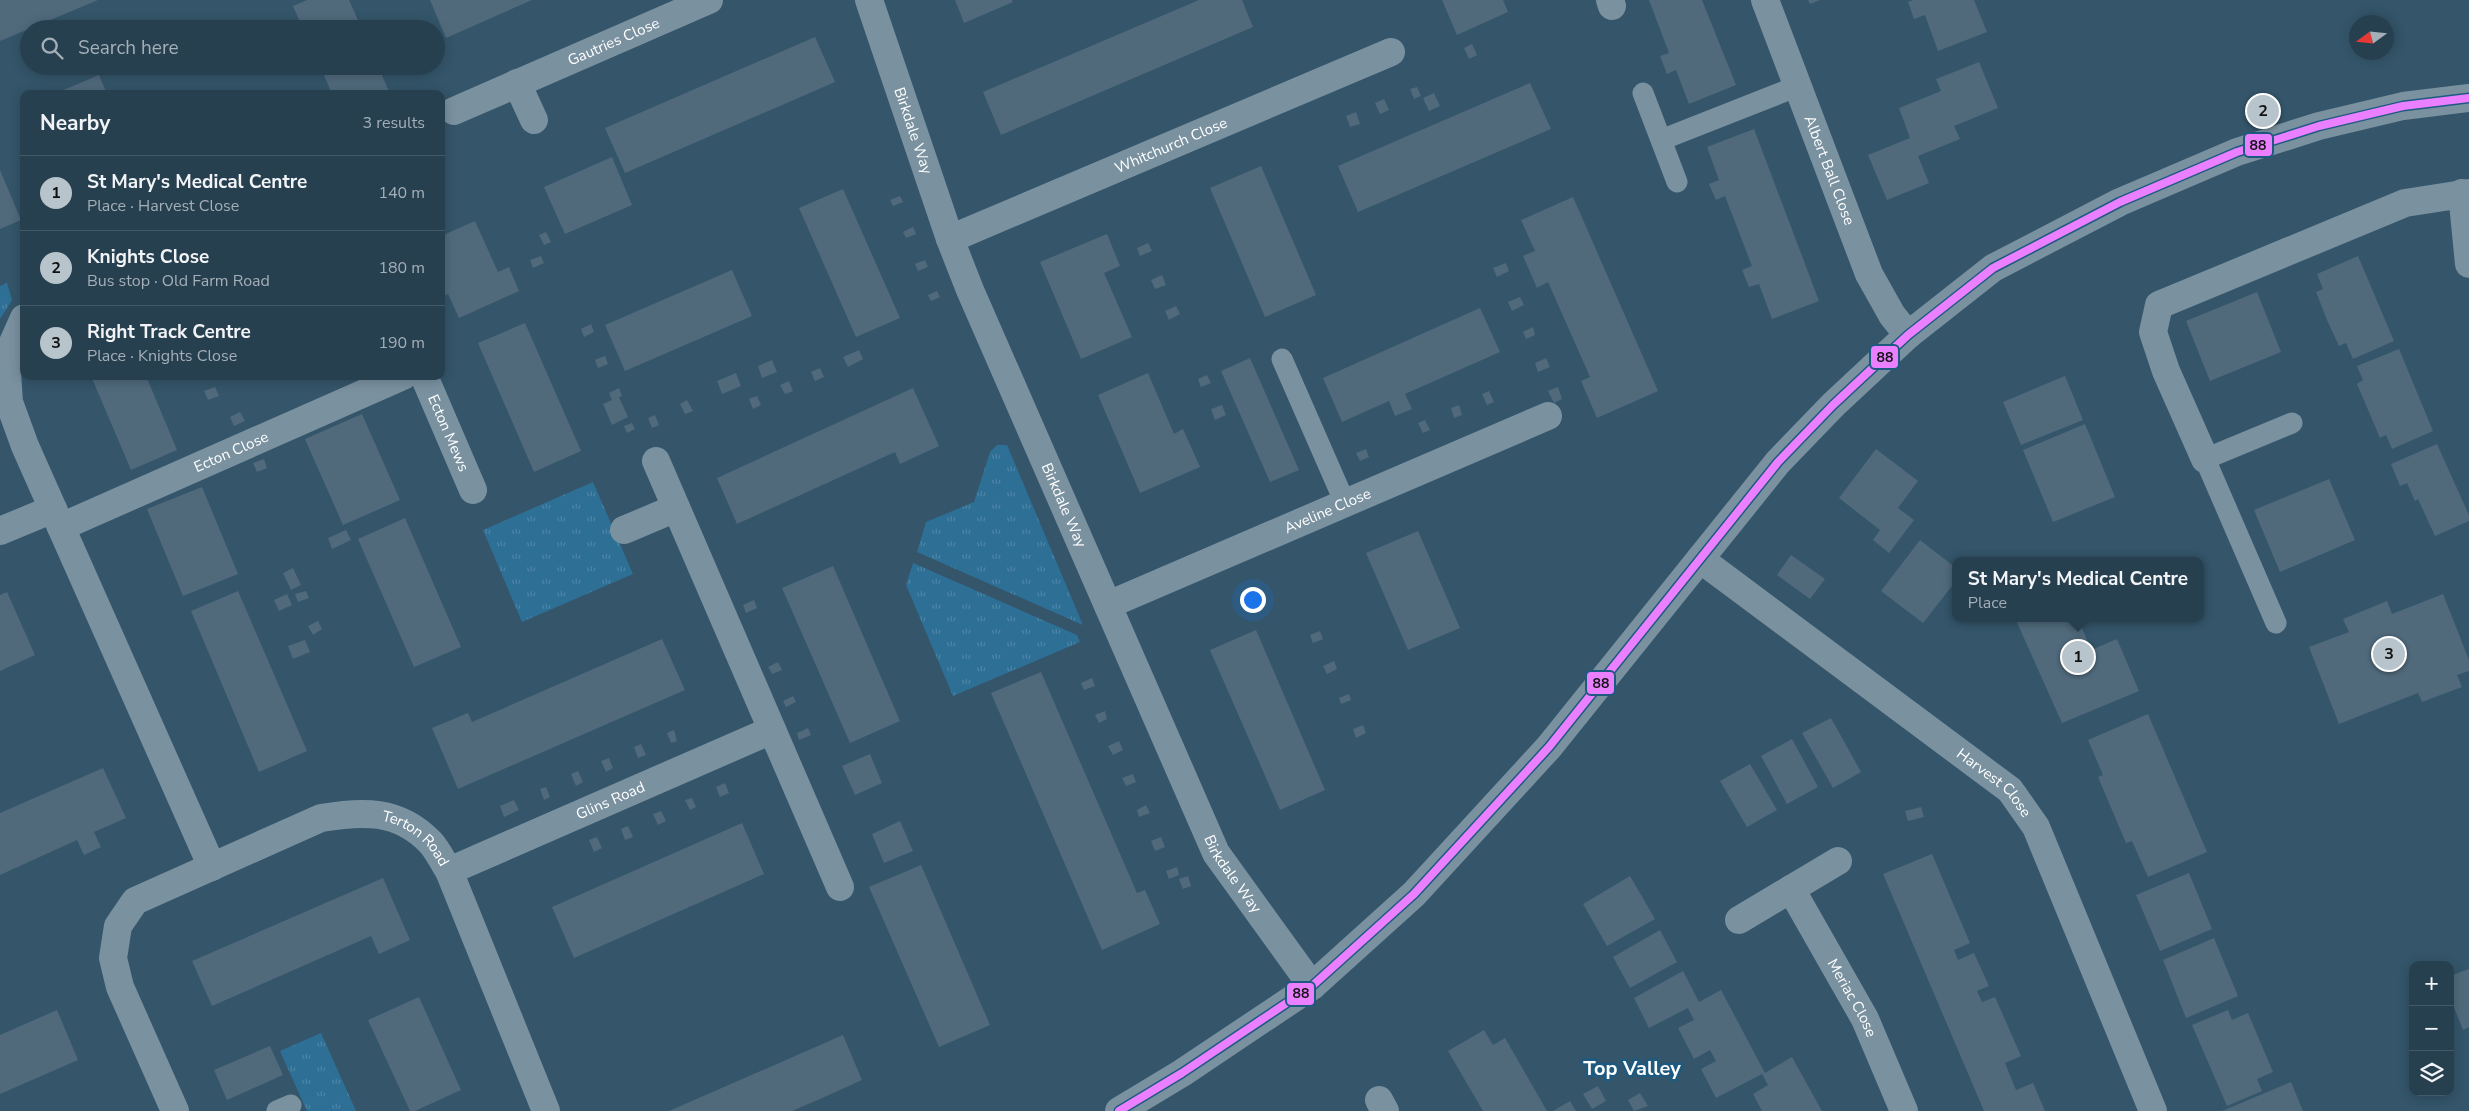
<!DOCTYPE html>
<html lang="en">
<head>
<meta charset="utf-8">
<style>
  body { margin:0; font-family:"Nunito Sans",sans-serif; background:#2f4757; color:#f1f3f6 }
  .controls { position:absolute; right:15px; bottom:15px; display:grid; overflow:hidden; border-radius:10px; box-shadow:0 2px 12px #0003 }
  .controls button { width:45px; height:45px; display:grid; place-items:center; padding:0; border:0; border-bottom:1px solid #435967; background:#274050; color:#f1f3f6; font:25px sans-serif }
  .compass { position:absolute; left:2349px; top:15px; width:45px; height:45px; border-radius:50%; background:#274050; box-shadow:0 2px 12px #0003; rotate:255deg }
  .you { position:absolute; left:1252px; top:599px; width:18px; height:18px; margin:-12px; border:4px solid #fff; border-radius:50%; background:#1a73e8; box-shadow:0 0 0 8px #1a73e833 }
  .badge { display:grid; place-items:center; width:32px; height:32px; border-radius:50%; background:#b8c4cb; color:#111; font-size:16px; font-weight:700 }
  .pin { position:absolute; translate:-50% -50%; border:2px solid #fff; box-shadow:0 1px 5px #0006 }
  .popup { position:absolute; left:1952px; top:557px; width:252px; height:65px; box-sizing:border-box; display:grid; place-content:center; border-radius:10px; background:#274050; filter:drop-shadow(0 1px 4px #0005); font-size:16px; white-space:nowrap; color:#a4afb7 }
  .popup b { font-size:19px; color:#f1f3f6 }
  .popup::after { content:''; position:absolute; left:50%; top:100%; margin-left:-10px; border:10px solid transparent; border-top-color:#274050 }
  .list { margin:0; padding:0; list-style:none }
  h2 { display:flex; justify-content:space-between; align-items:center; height:65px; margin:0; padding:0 20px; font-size:21px }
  h2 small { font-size:16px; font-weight:400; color:#a4afb7 }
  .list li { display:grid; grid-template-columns:32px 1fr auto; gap:15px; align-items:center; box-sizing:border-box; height:75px; padding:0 20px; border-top:1px solid #435967 }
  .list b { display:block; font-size:19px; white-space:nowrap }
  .list p { margin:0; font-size:16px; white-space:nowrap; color:#a4afb7 }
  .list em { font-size:16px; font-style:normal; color:#a4afb7 }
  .icon { flex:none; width:28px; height:28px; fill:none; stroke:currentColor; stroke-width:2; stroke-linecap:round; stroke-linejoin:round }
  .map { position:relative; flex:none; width:2469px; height:1111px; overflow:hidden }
  .search { position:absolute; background:#274050; box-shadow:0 2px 12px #0003; left:20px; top:20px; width:425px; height:55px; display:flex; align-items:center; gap:12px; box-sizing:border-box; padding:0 18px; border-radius:28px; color:#a4afb7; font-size:19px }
  .panel { position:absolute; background:#274050; box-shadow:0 2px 12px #0003; left:20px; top:90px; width:425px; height:290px; border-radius:10px }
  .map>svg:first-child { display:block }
  .grass { fill:url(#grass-tufts) }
  .building { fill:#506a7c }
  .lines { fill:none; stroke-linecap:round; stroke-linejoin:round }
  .service { stroke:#7a91a0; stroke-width:21 }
  .minor { stroke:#7a91a0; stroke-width:28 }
  .tertiary { stroke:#7a91a0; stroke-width:28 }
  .bus-1-casing { stroke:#1e5a80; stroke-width:11 }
  .bus-1 { stroke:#ea80ff; stroke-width:8 }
  .labels { text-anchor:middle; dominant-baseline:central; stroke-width:5; stroke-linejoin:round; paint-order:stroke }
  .street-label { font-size:15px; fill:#fff; stroke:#1e5a80 }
  .district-label { font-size:20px; font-weight:bold; fill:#fff; stroke:#1e5a80 }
  .line-badge { stroke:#1e5a80; stroke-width:2 }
  .pale-badge-label { font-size:14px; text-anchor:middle; font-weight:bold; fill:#111 }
</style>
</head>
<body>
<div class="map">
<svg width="2469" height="1111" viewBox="0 0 2469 1111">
  <defs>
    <pattern id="grass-tufts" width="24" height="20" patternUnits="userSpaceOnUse" patternTransform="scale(1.25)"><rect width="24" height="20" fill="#2e6f96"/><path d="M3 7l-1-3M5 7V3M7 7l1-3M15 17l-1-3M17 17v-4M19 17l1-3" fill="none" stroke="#4d85a6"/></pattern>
  </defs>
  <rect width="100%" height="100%" fill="#34556a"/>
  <path class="grass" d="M 7,283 L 12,300 L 0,319 L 0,286 Z
    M 997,445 L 1007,445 L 1083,625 L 917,552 L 926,522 L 974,502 L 990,452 Z
    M 593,482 L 633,574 L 522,622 L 483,530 Z
    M 913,563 L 1077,635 L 1080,642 L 953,696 L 906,585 Z
    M 321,1033 L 356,1111 L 307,1111 L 280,1051 Z"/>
  <path class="building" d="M 0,0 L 98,0 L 0,41 Z
    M 307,0 L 349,0 L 362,29 L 303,29 L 293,6 Z
    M 430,0 L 532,0 L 446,38 Z
    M 955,0 L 1012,0 L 1013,2 L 964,23 Z
    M 1199,0 L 1242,0 L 1253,27 L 1001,135 L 983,92 Z
    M 1442,0 L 1503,0 L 1508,12 L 1457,35 Z
    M 1649,0 L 1702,0 L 1736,85 L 1689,104 L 1676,70 L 1667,74 L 1660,56 L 1669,53 Z
    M 1808,0 L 1820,0 L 1810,4 Z
    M 1913,0 L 1974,0 L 1987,32 L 1938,51 L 1925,15 L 1914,19 L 1908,2 Z
    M 815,37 L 835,82 L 625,173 L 605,128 Z
    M 1472,44 L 1477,55 L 1469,59 L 1464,48 Z
    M 1979,62 L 1998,108 L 1954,126 L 1960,139 L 1918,156 L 1929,183 L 1887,200 L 1868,155 L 1910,138 L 1899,108 L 1941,91 L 1936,79 Z
    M 320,66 L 378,66 L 390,94 L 332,94 Z
    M 99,75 L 107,94 L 54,94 Z
    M 1530,83 L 1551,129 L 1358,212 L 1338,166 Z
    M 1417,87 L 1421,96 L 1414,99 L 1410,89 Z
    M 1434,93 L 1440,106 L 1429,111 L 1423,98 Z
    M 1384,99 L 1389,110 L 1380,114 L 1375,103 Z
    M 1356,112 L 1360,124 L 1350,127 L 1346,116 Z
    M 1754,129 L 1819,301 L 1772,319 L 1759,284 L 1749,287 L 1742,270 L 1752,266 L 1725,196 L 1716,200 L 1709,184 L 1719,180 L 1707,147 Z
    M 612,157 L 632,205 L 565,234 L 544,187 Z
    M 1261,166 L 1316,295 L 1265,317 L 1210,188 Z
    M 0,170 L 21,220 L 0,229 Z
    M 843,189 L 900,318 L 856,337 L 799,208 Z
    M 900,196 L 903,202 L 893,206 L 890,200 Z
    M 1573,197 L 1658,391 L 1597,418 L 1581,381 L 1590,377 L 1548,282 L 1537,288 L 1523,256 L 1535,251 L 1521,220 Z
    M 475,221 L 498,272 L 509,267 L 519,291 L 459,318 L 448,294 L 441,298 L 441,236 Z
    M 913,227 L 916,234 L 906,238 L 903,232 Z
    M 546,232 L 551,242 L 544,245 L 539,235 Z
    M 1107,234 L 1120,266 L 1104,273 L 1132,337 L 1081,359 L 1040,262 Z
    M 1148,243 L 1152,251 L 1140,256 L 1137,248 Z
    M 541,256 L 544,263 L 533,268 L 530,260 Z
    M 2358,256 L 2394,341 L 2353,359 L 2346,343 L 2339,346 L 2327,320 L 2316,292 L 2323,289 L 2317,274 Z
    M 925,260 L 928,267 L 918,271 L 915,264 Z
    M 1506,263 L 1509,271 L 1497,277 L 1493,268 Z
    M 732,270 L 752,316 L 625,371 L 605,325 Z
    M 1162,275 L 1166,285 L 1155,289 L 1151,280 Z
    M 937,291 L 940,297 L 931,301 L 928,295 Z
    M 2257,292 L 2281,352 L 2210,381 L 2186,321 Z
    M 1520,297 L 1524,305 L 1512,311 L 1508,302 Z
    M 1176,306 L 1180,314 L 1169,320 L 1165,311 Z
    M 1480,308 L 1500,352 L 1405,394 L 1412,409 L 1395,416 L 1389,401 L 1342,422 L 1323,378 Z
    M 525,323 L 581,451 L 534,472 L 478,343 Z
    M 591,324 L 594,332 L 584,337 L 581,329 Z
    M 1533,327 L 1535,335 L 1526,339 L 1523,332 Z
    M 2399,349 L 2433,431 L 2392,449 L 2386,435 L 2380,438 L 2357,384 L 2363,380 L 2357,366 Z
    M 859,350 L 863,359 L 848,367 L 843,357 Z
    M 605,356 L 608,364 L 598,368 L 595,360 Z
    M 1250,358 L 1299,470 L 1270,482 L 1221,371 Z
    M 1546,358 L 1550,367 L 1538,372 L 1535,363 Z
    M 772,360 L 777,372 L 762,378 L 758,366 Z
    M 820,368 L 824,377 L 815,381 L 811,372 Z
    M 736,373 L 741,386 L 722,394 L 717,381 Z
    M 1148,373 L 1174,434 L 1183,429 L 1200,467 L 1140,493 L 1098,395 Z
    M 1207,375 L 1211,383 L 1201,387 L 1198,379 Z
    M 91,376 L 146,376 L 177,450 L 131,470 Z
    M 2065,376 L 2083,420 L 2021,445 L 2003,402 Z
    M 789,381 L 793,391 L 785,394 L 780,385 Z
    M 215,387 L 219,396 L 208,400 L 204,391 Z
    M 1558,387 L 1562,399 L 1554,403 L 1548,391 Z
    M 619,388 L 622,396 L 619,397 L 628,417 L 612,425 L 603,404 L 612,400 L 609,393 Z
    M 913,388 L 939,446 L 900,464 L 895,452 L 737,524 L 717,478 Z
    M 1489,391 L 1494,402 L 1487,405 L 1482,394 Z
    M 757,396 L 761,405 L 753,409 L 749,399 Z
    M 687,400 L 693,411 L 685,414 L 680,404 Z
    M 1222,405 L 1226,415 L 1215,420 L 1211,409 Z
    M 1459,405 L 1462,415 L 1454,418 L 1451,408 Z
    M 240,412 L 245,421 L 234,426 L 230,417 Z
    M 362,414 L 400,500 L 343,525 L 305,439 Z
    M 655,415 L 659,425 L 652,428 L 648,418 Z
    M 1425,420 L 1430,430 L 1423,433 L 1418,423 Z
    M 632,423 L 635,429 L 627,433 L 624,426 Z
    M 2085,424 L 2115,497 L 2053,522 L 2023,450 Z
    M 2437,444 L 2469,515 L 2469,521 L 2435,536 L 2418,499 L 2415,501 L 2407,483 L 2400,486 L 2391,464 Z
    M 1366,449 L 1369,457 L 1360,461 L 1356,453 Z
    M 1876,449 L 1918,481 L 1898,508 L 1914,520 L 1889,553 L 1873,540 L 1880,530 L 1839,498 Z
    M 264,459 L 267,468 L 257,472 L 253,463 Z
    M 2329,479 L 2355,540 L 2280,572 L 2254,510 Z
    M 202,487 L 238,574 L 183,596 L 147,509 Z
    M 405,518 L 461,647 L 414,667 L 358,539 Z
    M 346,530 L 351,540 L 332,549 L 328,538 Z
    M 1418,531 L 1460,628 L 1408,650 L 1366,553 Z
    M 1920,540 L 1956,568 L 1956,581 L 1923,623 L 1881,591 Z
    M 1791,555 L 1825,579 L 1810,599 L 1777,575 Z
    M 833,566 L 900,721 L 850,743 L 782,588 Z
    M 293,568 L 301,585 L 291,590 L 283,573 Z
    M 238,591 L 307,751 L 259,772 L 191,611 Z
    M 306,591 L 309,598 L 298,602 L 295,594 Z
    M 7,592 L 35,655 L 0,671 L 0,595 Z
    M 287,594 L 292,605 L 279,611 L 274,600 Z
    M 2443,594 L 2469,660 L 2469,671 L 2457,675 L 2462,687 L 2422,702 L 2418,693 L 2339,724 L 2309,647 L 2349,632 L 2343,619 L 2387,601 L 2392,614 Z
    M 754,600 L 757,608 L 746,613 L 743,605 Z
    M 2015,618 L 2078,618 L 2091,650 L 2117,639 L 2139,691 L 2062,723 Z
    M 318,621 L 322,629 L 313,635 L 308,626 Z
    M 1256,630 L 1325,790 L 1280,810 L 1210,650 Z
    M 1320,631 L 1323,639 L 1313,643 L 1310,635 Z
    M 662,639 L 685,690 L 458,789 L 432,728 L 468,713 L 472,722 Z
    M 305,640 L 310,652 L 293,659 L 288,646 Z
    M 1334,661 L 1337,669 L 1327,674 L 1323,666 Z
    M 778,662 L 782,670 L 772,674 L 768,667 Z
    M 1041,672 L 1137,893 L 1145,890 L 1160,924 L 1102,950 L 991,693 Z
    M 1092,678 L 1095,686 L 1084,690 L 1081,683 Z
    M 1349,694 L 1351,700 L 1341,704 L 1339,698 Z
    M 793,696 L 796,702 L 786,707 L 783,701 Z
    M 1105,711 L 1107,719 L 1099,723 L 1095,715 Z
    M 2148,714 L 2207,852 L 2148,877 L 2132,841 L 2126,843 L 2098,777 L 2103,775 L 2088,740 Z
    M 1831,718 L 1861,772 L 1833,788 L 1802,733 Z
    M 1363,725 L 1366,733 L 1356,738 L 1353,729 Z
    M 808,728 L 811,735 L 799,740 L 797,733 Z
    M 674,730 L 677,741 L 671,743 L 667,733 Z
    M 1792,739 L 1818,787 L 1787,804 L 1761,756 Z
    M 1119,741 L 1123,750 L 1113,755 L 1108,746 Z
    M 641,744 L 646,755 L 638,758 L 634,747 Z
    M 870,754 L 882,783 L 855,795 L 842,766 Z
    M 609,758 L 613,768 L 606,772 L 601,761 Z
    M 1750,764 L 1777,810 L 1747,827 L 1720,781 Z
    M 103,768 L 126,818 L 94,832 L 101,847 L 84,855 L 77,840 L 0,875 L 0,813 Z
    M 578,771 L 583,782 L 576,786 L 571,774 Z
    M 1133,774 L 1136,782 L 1126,786 L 1122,778 Z
    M 725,783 L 729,793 L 720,797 L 716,787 Z
    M 546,787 L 550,797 L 544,800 L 540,789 Z
    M 692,798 L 696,807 L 690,810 L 685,800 Z
    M 514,800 L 519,810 L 504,817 L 500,806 Z
    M 1146,805 L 1150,813 L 1139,817 L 1137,810 Z
    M 1921,807 L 1924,817 L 1908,821 L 1905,811 Z
    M 661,811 L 666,821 L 658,825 L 653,814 Z
    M 900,821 L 913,851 L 884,863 L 872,834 Z
    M 742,823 L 764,874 L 574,958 L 552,907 Z
    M 628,826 L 633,837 L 625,840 L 621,829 Z
    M 597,837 L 602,848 L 594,852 L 589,840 Z
    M 1161,837 L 1165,847 L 1155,851 L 1151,841 Z
    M 1932,854 L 1970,943 L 1954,950 L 1958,960 L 1974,953 L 1989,986 L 1977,991 L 1982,1002 L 1995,997 L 2021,1056 L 2005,1063 L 2016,1090 L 2033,1083 L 2045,1111 L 1984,1111 L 1883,874 Z
    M 921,865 L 990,1025 L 939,1047 L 869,887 Z
    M 1177,867 L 1179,875 L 1169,879 L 1166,871 Z
    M 2189,873 L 2212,929 L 2160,951 L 2136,895 Z
    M 1188,876 L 1191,886 L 1183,889 L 1179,879 Z
    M 1630,876 L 1655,919 L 1607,946 L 1583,904 Z
    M 383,878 L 410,940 L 379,954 L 371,936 L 212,1006 L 192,961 Z
    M 1660,930 L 1677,962 L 1630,988 L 1613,957 Z
    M 2214,938 L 2238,996 L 2186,1018 L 2163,960 Z
    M 2469,969 L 2469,1027 L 2463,1030 L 2450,997 L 2450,976 Z
    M 1683,971 L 1699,1002 L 1721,990 L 1765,1073 L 1792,1057 L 1822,1111 L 1762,1111 L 1753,1094 L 1768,1085 L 1762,1074 L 1716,1098 L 1701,1069 L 1716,1061 L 1710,1050 L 1694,1059 L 1678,1028 L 1694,1020 L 1688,1008 L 1649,1028 L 1634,998 Z
    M 419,997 L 461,1090 L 415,1111 L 410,1111 L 368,1020 Z
    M 57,1010 L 78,1060 L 0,1094 L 0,1035 Z
    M 2228,1010 L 2232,1020 L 2248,1013 L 2273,1072 L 2257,1079 L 2262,1091 L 2227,1106 L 2192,1025 Z
    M 1484,1030 L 1493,1045 L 1505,1038 L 1547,1111 L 1483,1111 L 1448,1051 Z
    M 843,1035 L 862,1080 L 820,1099 L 792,1111 L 669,1111 Z
    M 270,1046 L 283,1075 L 227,1100 L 214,1070 Z
    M 2291,1082 L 2303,1111 L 2222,1111 Z
    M 1598,1086 L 1606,1101 L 1592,1109 L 1583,1094 Z
    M 1640,1093 L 1648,1106 L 1634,1111 L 1628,1100 Z
    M 1570,1101 L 1576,1111 L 1553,1111 Z"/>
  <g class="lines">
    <path class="service" d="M 1643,93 L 1677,182
      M 1661,140 L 1798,86
      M 1282,359 L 1345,503
      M 2276,623 L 2205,459 L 2292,423
      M 277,1111 L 291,1105"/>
    <g class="minor">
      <path id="s1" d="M 869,0 L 950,239 L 970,290 L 1216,853 L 1312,986"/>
      <path d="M 1610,0 L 1612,6"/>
      <path id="s2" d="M 1765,0 L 1869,274 L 1892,315 L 1908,335"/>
      <path d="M 517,83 L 534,120"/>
      <path id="s3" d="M 454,111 L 709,0"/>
      <path d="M 2462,193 L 2469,264"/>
      <path id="s4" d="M 950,239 L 1391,52"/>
      <path d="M 24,318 L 6,358 L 9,402 L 25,446 L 212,867"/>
      <path id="s5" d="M 424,376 L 473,490"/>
      <path d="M 2205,459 L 2166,371 L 2153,332 L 2159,305 L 2405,203 L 2469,193"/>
      <path d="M 656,461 L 840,887"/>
      <path id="s6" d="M 61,527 L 403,376"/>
      <path d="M 624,530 L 676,508"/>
      <path d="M 0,531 L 53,509"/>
      <path id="s7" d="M 1700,559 L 2010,790 L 2036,827 L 2153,1111"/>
      <path id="s8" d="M 1108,605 L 1548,416"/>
      <path id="s9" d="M 449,871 L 772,730"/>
      <path id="s10" d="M 1791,889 L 1865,1019 L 1904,1111"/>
      <path d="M 1739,920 L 1838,861"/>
      <path d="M 1379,1100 L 1385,1111"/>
      <path id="s11" d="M 175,1111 L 120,987 L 113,958 L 118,926 L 135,901 L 321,818 C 362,811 398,809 430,842 C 437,849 443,862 449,871 L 546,1111"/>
    </g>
    <path class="tertiary" d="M 1119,1111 L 1182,1073 L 1312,986 L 1414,894 L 1549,747 L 1778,462 L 1833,405 L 1908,335 L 1993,268 L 2120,202 L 2237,152 L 2319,126 L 2403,106 L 2469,98"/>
    <g class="bus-1-casing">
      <path id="bus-1" d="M 1119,1111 L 1182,1073 L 1312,986 L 1414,894 L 1549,747 L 1778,462 L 1833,405 L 1908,335 L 1993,268 L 2120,202 L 2237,152 L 2319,126 L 2403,106 L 2469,98"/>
    </g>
    <use href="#bus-1" class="bus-1"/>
  </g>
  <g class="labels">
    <g class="street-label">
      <text stroke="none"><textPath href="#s3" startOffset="174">Gautries Close</textPath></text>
      <text stroke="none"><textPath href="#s1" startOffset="138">Birkdale Way</textPath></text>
      <text stroke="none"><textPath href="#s4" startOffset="240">Whitchurch Close</textPath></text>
      <text stroke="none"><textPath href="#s2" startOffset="182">Albert Ball Close</textPath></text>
      <text stroke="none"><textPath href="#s5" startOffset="62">Ecton Mews</textPath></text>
      <text stroke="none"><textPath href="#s6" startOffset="186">Ecton Close</textPath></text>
      <text stroke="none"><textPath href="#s1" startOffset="542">Birkdale Way</textPath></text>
      <text stroke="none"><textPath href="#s8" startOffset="239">Aveline Close</textPath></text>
      <text stroke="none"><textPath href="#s7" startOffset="370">Harvest Close</textPath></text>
      <text stroke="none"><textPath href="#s9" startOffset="176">Glins Road</textPath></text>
      <text stroke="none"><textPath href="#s11" startOffset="535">Terton Road</textPath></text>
      <text stroke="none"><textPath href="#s1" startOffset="948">Birkdale Way</textPath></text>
      <text stroke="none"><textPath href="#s10" startOffset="125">Meriac Close</textPath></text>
    </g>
    <g class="district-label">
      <text x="1632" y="1068">Top Valley</text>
    </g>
  </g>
  <g class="line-badge">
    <rect x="2244" y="133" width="29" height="24" rx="5" fill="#ea80ff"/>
    <rect x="1870" y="345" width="29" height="24" rx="5" fill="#ea80ff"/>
    <rect x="1586" y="671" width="29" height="24" rx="5" fill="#ea80ff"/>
    <rect x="1286" y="982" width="29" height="24" rx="5" fill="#ea80ff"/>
  </g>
  <g class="pale-badge-label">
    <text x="2258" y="150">88</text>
    <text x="1885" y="362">88</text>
    <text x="1601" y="688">88</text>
    <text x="1301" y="998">88</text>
  </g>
</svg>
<div class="controls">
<button>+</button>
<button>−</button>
<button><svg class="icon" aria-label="layers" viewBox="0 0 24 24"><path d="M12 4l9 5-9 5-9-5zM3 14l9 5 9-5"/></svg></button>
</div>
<svg class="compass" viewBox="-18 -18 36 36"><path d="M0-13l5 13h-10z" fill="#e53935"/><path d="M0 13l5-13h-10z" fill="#a4afb7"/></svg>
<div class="you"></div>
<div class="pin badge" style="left:2078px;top:657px">1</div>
<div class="popup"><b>St Mary's Medical Centre</b>Place</div>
<div class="pin badge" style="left:2263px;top:111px">2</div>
<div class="pin badge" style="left:2389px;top:654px">3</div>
<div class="search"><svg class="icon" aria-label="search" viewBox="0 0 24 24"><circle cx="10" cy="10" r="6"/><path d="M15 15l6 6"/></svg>Search here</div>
<section class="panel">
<h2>Nearby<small>3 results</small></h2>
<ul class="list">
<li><span class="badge">1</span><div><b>St Mary's Medical Centre</b><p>Place · Harvest Close</p></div><em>140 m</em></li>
<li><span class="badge">2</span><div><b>Knights Close</b><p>Bus stop · Old Farm Road</p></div><em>180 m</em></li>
<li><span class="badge">3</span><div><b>Right Track Centre</b><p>Place · Knights Close</p></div><em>190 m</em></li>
</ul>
</section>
</div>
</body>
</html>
